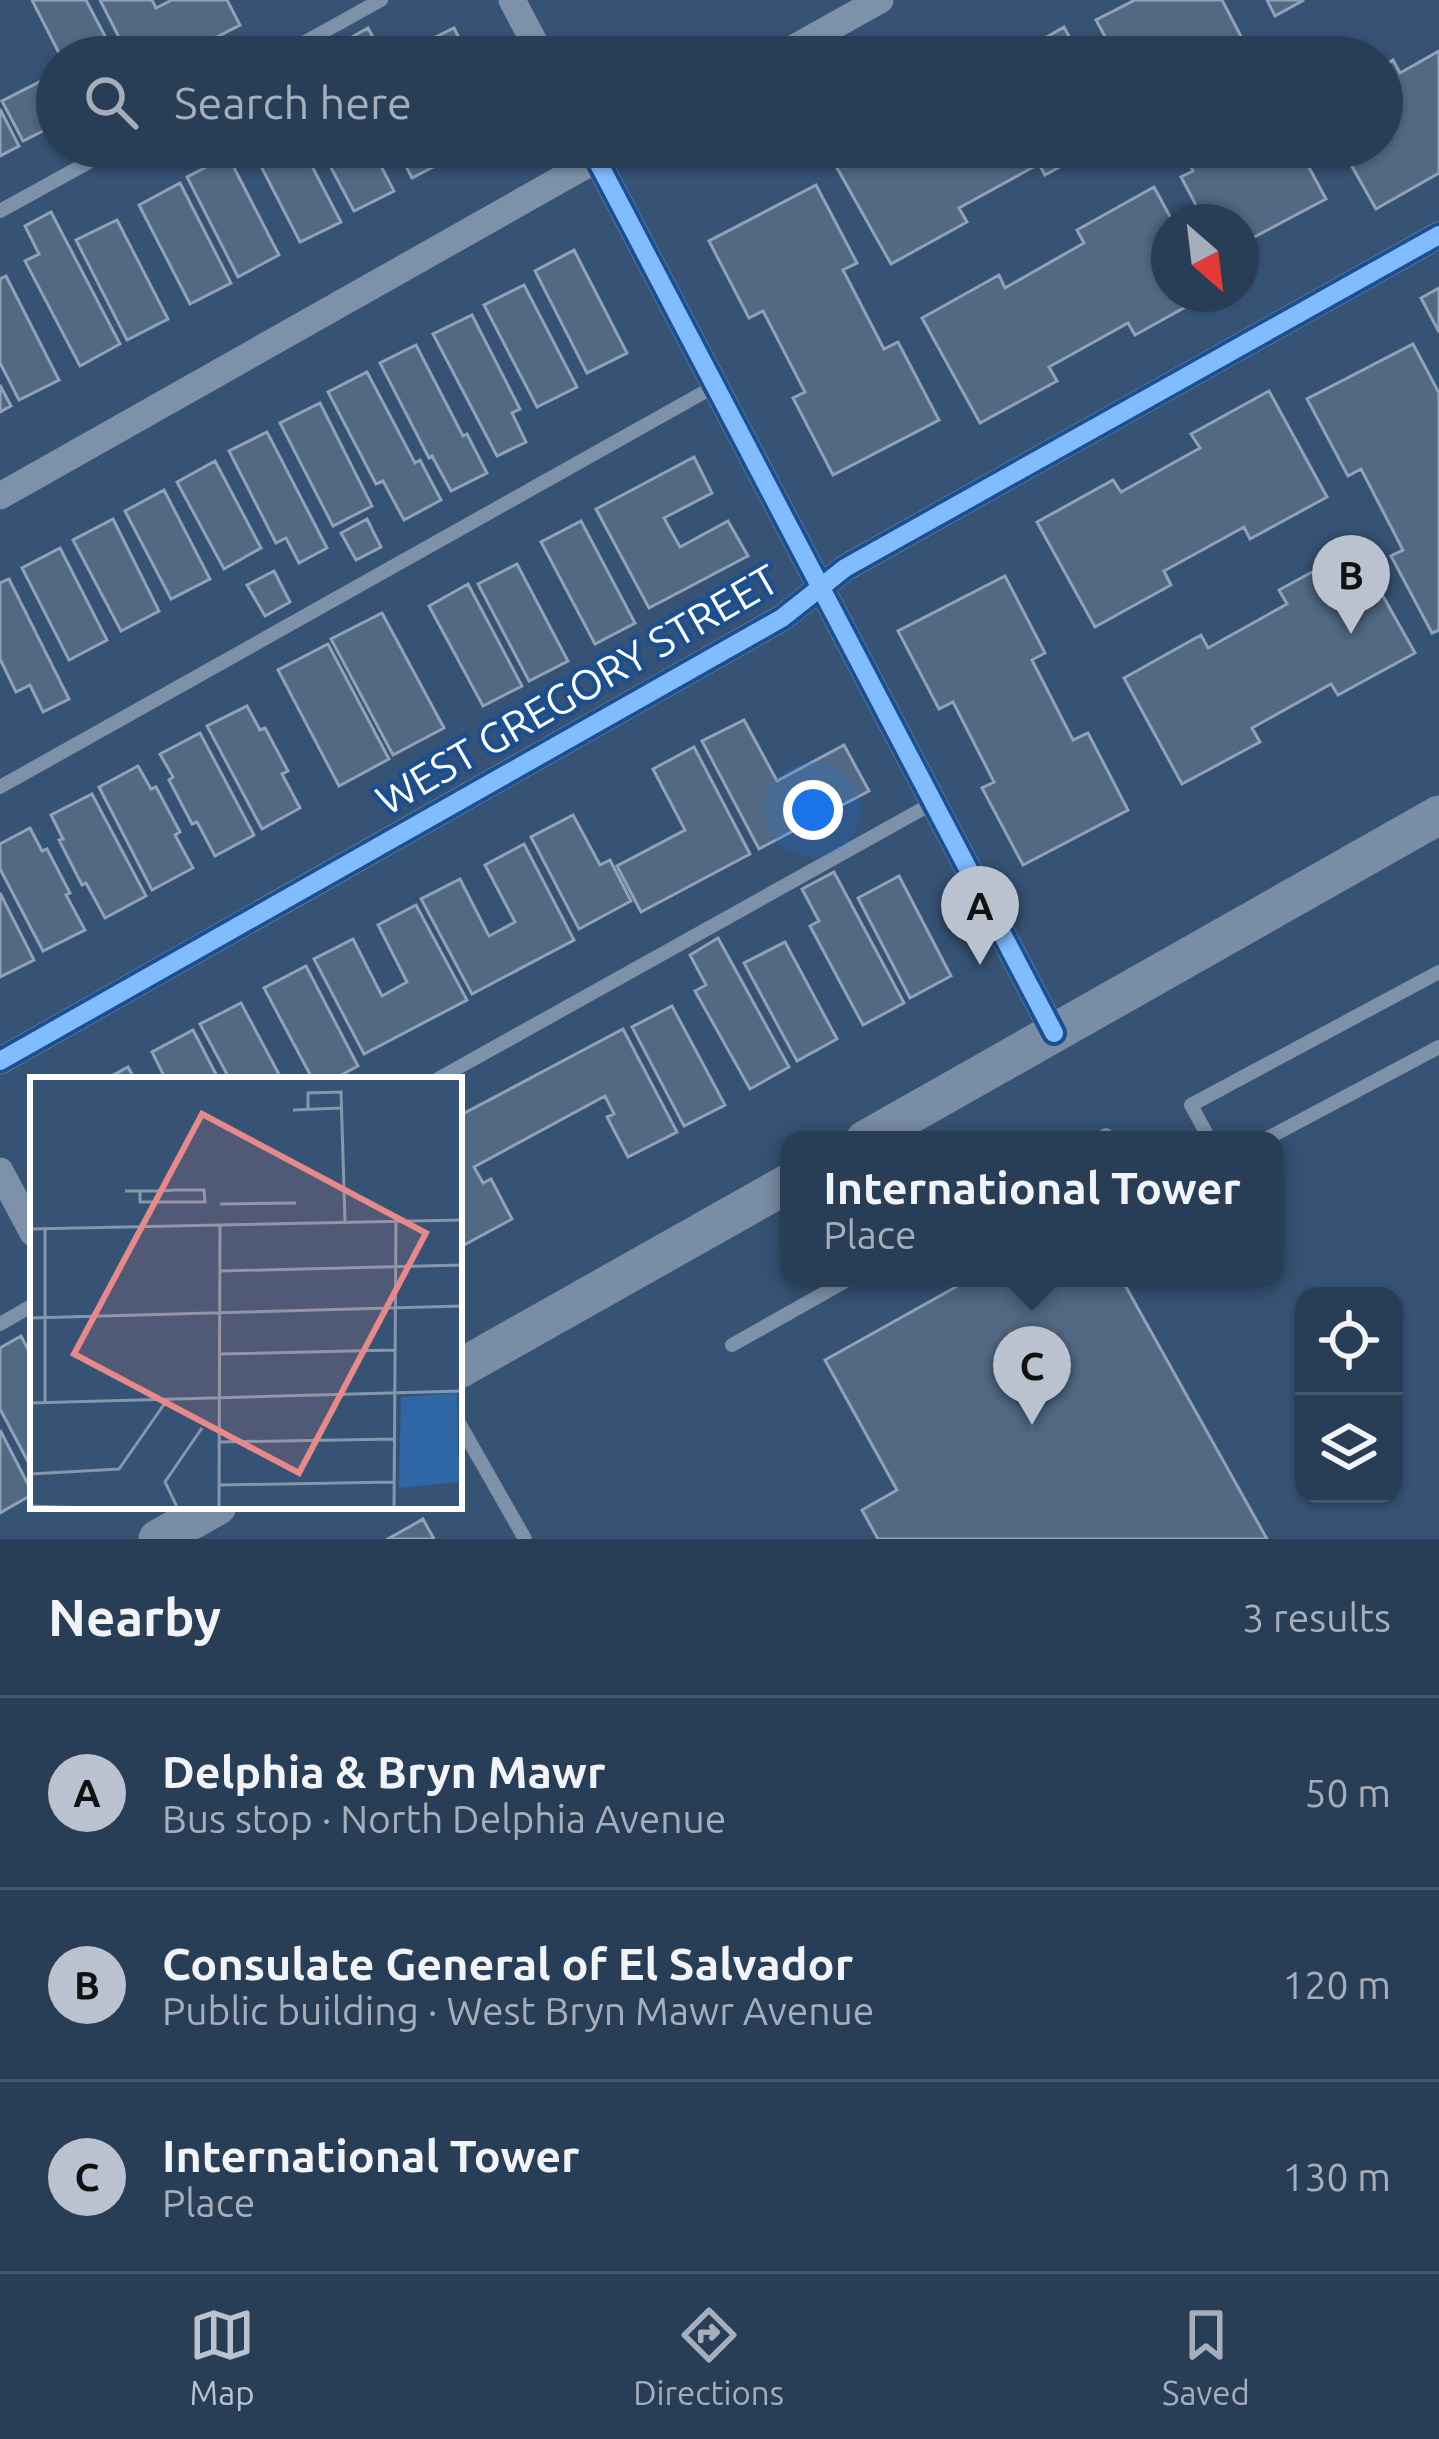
<!DOCTYPE html>
<html lang="en">
<head>
<meta charset="utf-8">
<style>
  body { margin:0; font-family:Ubuntu,sans-serif; background:#30455d; color:#f1f3f6 }
  .controls { position:absolute; right:36px; bottom:36px; display:grid; overflow:hidden; border-radius:24px; box-shadow:0 3px 9px #0004 }
  .controls button { width:108px; height:108px; display:grid; place-items:center; padding:0; border:0; border-bottom:3px solid #44576d; background:#283e57; color:#f1f3f6; font:60px sans-serif }
  .compass { position:absolute; left:1151px; top:204px; width:108px; height:108px; border-radius:50%; background:#283e57; box-shadow:0 3px 9px #0004; rotate:152deg }
  .you { position:absolute; left:813px; top:810px; width:42px; height:42px; margin:-30px; border:9px solid #fff; border-radius:50%; background:#1a73e8; box-shadow:0 0 0 18px #1a73e833 }
  .badge { display:grid; place-items:center; width:78px; height:78px; border-radius:50%; background:#b9c2ce; color:#111; font-size:39px; font-weight:700 }
  .pin { position:absolute; translate:-50% -99px; filter:drop-shadow(0 3px 6px #0008) }
  .pin::after { content:''; position:absolute; top:63px; width:42px; height:36px; background:inherit; clip-path:polygon(0 0,100% 0,50% 100%) }
  .popup { position:absolute; left:780px; top:1131px; width:504px; height:156px; box-sizing:border-box; display:grid; place-content:center; border-radius:24px; background:#283e57; filter:drop-shadow(0 3px 9px #0005); font-size:39px; white-space:nowrap; color:#a5aeba }
  .popup b { font-size:45px; color:#f1f3f6 }
  .popup::after { content:''; position:absolute; left:50%; top:100%; margin-left:-24px; border:24px solid transparent; border-top-color:#283e57 }
  .list { margin:0; padding:0; list-style:none }
  h2 { display:flex; justify-content:space-between; align-items:center; height:156px; margin:0; padding:0 48px; font-size:51px }
  h2 small { font-size:39px; font-weight:400; color:#a5aeba }
  .list li { display:grid; grid-template-columns:78px 1fr auto; gap:36px; align-items:center; box-sizing:border-box; height:192px; padding:0 48px; border-top:3px solid #44576d }
  .list b { display:block; font-size:45px; white-space:nowrap }
  .list p { margin:0; font-size:39px; white-space:nowrap; color:#a5aeba }
  .list em { font-size:39px; font-style:normal; color:#a5aeba }
  .icon { flex:none; width:66px; height:66px; fill:none; stroke:currentColor; stroke-width:2; stroke-linecap:round; stroke-linejoin:round }
  .map { position:relative; flex:none; width:1439px; height:1539px; overflow:hidden }
  .search { position:absolute; background:#283e57; box-shadow:0 3px 9px #0004; left:36px; right:36px; top:36px; height:132px; display:flex; align-items:center; gap:30px; box-sizing:border-box; padding:0 42px; border-radius:66px; color:#a5aeba; font-size:45px }
  .sheet { height:732px; background:#283e57 }
  nav { display:flex; justify-content:space-around; align-items:center; box-sizing:border-box; height:168px; border-top:3px solid #44576d; background:#283e57; font-size:33px; color:#a5aeba }
  nav a { display:grid; justify-items:center; gap:6px }
  nav .on { color:#b9c2ce }
  .map>svg:first-child { display:block }
  .building { fill:#526984; stroke:#92a2b6; stroke-width:3 }
  .lines { fill:none; stroke-linecap:round; stroke-linejoin:round }
  .lane { stroke:#7d92a8; stroke-width:14 }
  .street { stroke:#7d92a8; stroke-width:27 }
  .secondary { stroke:#798da4; stroke-width:39 }
  .cycleway-casing { stroke:#1b4f8f; stroke-width:26 }
  .cycleway { stroke:#80bcff; stroke-width:18 }
  .labels { text-anchor:middle; dominant-baseline:central; stroke-width:9; stroke-linejoin:round; paint-order:stroke }
  .street-label { font-size:42px; fill:#fff; stroke:#1b4f8f }
  .inset-road { fill:none; stroke:#8697ac; stroke-width:3 }
  .view { fill:#e88989; fill-opacity:0.15; stroke:#e88989; stroke-width:6 }
  .inset-edge { fill:none; stroke:#fff; stroke-width:6 }
</style>
</head>
<body>
<div class="map">
<svg width="1439" height="1539" viewBox="0 0 1439 1539">
  <rect width="100%" height="100%" fill="#365274"/>
  <path class="building" d="M 32,0 L 86,0 L 116,57 L 61,57 Z
    M 100,0 L 152,0 L 156,8 L 172,0 L 227,0 L 240,25 L 178,57 L 129,57 Z
    M 1135,0 L 1222,0 L 1244,42 L 1230,49 L 1234,57 L 1116,57 L 1096,20 Z
    M 1267,0 L 1304,0 L 1275,16 Z
    M 1064,27 L 1080,57 L 1012,57 Z
    M 368,28 L 384,57 L 349,57 L 341,43 Z
    M 454,28 L 469,57 L 417,57 L 413,48 Z
    M 1439,51 L 1439,173 L 1376,209 L 1341,147 L 1382,147 L 1382,67 L 1393,60 L 1400,73 Z
    M 57,73 L 57,124 L 23,141 L 2,101 Z
    M 0,109 L 19,146 L 0,156 Z
    M 251,147 L 302,147 L 341,222 L 300,242 Z
    M 320,147 L 371,147 L 394,191 L 354,211 Z
    M 396,147 L 447,147 L 452,157 L 412,178 Z
    M 853,147 L 1096,147 L 1045,175 L 1039,164 L 959,208 L 967,222 L 891,264 L 832,159 Z
    M 1181,147 L 1298,147 L 1326,199 L 1241,244 L 1241,222 L 1205,222 L 1181,177 L 1193,171 Z
    M 228,156 L 279,255 L 238,277 L 187,177 Z
    M 180,183 L 231,283 L 190,304 L 139,205 Z
    M 816,185 L 857,263 L 843,270 L 884,349 L 898,342 L 939,420 L 833,475 L 793,398 L 805,392 L 763,311 L 749,318 L 709,241 Z
    M 1154,187 L 1173,222 L 1169,222 L 1169,294 L 1209,294 L 1135,335 L 1128,323 L 1049,367 L 1057,381 L 980,423 L 922,318 L 999,275 L 1005,288 L 1084,243 L 1077,230 Z
    M 51,212 L 120,344 L 80,366 L 25,261 L 39,254 L 25,226 Z
    M 117,220 L 168,319 L 127,340 L 76,240 Z
    M 574,250 L 627,353 L 587,373 L 535,271 Z
    M 6,276 L 59,380 L 19,400 L 0,363 L 0,279 Z
    M 524,285 L 577,387 L 537,407 L 484,305 Z
    M 1439,288 L 1439,332 L 1421,298 Z
    M 472,315 L 520,409 L 512,413 L 526,442 L 497,456 L 433,334 Z
    M 1413,344 L 1439,393 L 1439,630 L 1432,633 L 1391,556 L 1403,550 L 1361,469 L 1348,476 L 1307,399 Z
    M 416,345 L 463,436 L 467,434 L 487,473 L 451,491 L 432,456 L 429,458 L 380,363 Z
    M 367,372 L 415,463 L 420,460 L 441,500 L 404,520 L 383,481 L 376,484 L 328,392 Z
    M 0,385 L 11,406 L 0,412 Z
    M 1269,391 L 1327,497 L 1250,539 L 1244,527 L 1164,571 L 1171,585 L 1095,627 L 1037,522 L 1113,480 L 1121,492 L 1200,448 L 1191,434 Z
    M 320,403 L 372,506 L 333,526 L 280,423 Z
    M 267,432 L 327,548 L 299,563 L 286,538 L 276,543 L 229,451 Z
    M 694,457 L 712,493 L 664,518 L 680,547 L 728,521 L 748,556 L 649,608 L 596,509 Z
    M 215,461 L 261,548 L 224,569 L 177,482 Z
    M 164,490 L 210,579 L 171,599 L 125,511 Z
    M 113,519 L 159,611 L 121,631 L 73,540 Z
    M 367,519 L 381,547 L 356,560 L 341,533 Z
    M 581,521 L 635,623 L 595,644 L 541,542 Z
    M 60,548 L 107,640 L 69,660 L 22,568 Z
    M 1356,548 L 1415,653 L 1338,695 L 1331,684 L 1252,728 L 1260,742 L 1182,784 L 1124,678 L 1201,635 L 1208,648 L 1287,604 L 1279,590 Z
    M 517,564 L 568,661 L 529,681 L 478,584 Z
    M 274,571 L 290,602 L 265,616 L 247,585 Z
    M 1005,576 L 1045,653 L 1032,660 L 1073,740 L 1088,733 L 1128,810 L 1023,865 L 982,788 L 994,782 L 953,702 L 939,709 L 898,631 Z
    M 9,579 L 69,699 L 43,712 L 30,685 L 16,692 L 0,659 L 0,583 Z
    M 468,584 L 522,686 L 483,706 L 429,606 Z
    M 382,613 L 444,728 L 393,755 L 331,639 Z
    M 328,644 L 389,759 L 339,786 L 278,670 Z
    M 247,706 L 260,730 L 265,728 L 288,771 L 282,774 L 300,808 L 262,829 L 207,726 Z
    M 744,720 L 777,781 L 844,745 L 869,791 L 759,849 L 702,741 Z
    M 200,733 L 254,835 L 215,856 L 197,822 L 192,824 L 169,780 L 173,777 L 160,754 Z
    M 694,747 L 750,854 L 641,912 L 617,866 L 685,830 L 653,769 Z
    M 138,766 L 151,789 L 156,787 L 180,832 L 175,835 L 193,868 L 152,890 L 99,787 Z
    M 92,794 L 146,896 L 105,918 L 86,883 L 82,885 L 59,840 L 63,839 L 51,815 Z
    M 573,815 L 600,865 L 610,860 L 631,901 L 579,929 L 531,837 Z
    M 30,828 L 42,851 L 47,849 L 70,893 L 66,895 L 85,930 L 43,951 L 0,869 L 0,844 Z
    M 524,844 L 574,940 L 472,994 L 421,899 L 460,879 L 489,936 L 515,922 L 485,865 Z
    M 834,872 L 904,1003 L 863,1025 L 810,926 L 819,921 L 802,889 Z
    M 899,876 L 951,976 L 910,998 L 858,898 Z
    M 0,893 L 34,960 L 0,977 Z
    M 416,905 L 467,1000 L 364,1054 L 314,959 L 353,939 L 382,996 L 407,982 L 378,925 Z
    M 718,938 L 789,1067 L 750,1089 L 695,991 L 706,985 L 690,955 Z
    M 785,942 L 837,1039 L 797,1061 L 744,963 Z
    M 306,966 L 358,1066 L 332,1080 L 313,1080 L 264,988 Z
    M 241,1003 L 282,1080 L 230,1080 L 200,1024 Z
    M 672,1006 L 725,1105 L 684,1126 L 632,1027 Z
    M 623,1029 L 677,1132 L 628,1157 L 607,1117 L 614,1114 L 605,1096 L 474,1167 L 483,1183 L 491,1179 L 512,1219 L 464,1245 L 459,1236 L 459,1116 Z
    M 193,1030 L 219,1080 L 166,1080 L 152,1052 Z
    M 128,1067 L 135,1080 L 104,1080 Z
    M 972,1278 L 1121,1278 L 1267,1539 L 878,1539 L 862,1510 L 897,1490 L 825,1360 Z
    M 21,1336 L 33,1359 L 33,1471 L 0,1409 L 0,1348 Z
    M 0,1430 L 33,1494 L 0,1513 Z
    M 423,1519 L 434,1539 L 388,1539 Z"/>
  <g class="lines">
    <path class="lane" d="M 278,57 L 381,0
      M 0,211 L 116,147
      M 0,787 L 715,386
      M 436,1080 L 933,803
      M 1097,1140 L 1106,1135
      M 1210,1140 L 1191,1105 L 1439,972
      M 1264,1140 L 1439,1047
      M 0,1324 L 33,1305
      M 732,1345 L 851,1278
      M 459,1423 L 525,1539"/>
    <path class="street" d="M 512,0 L 542,57
      M 778,57 L 880,0
      M 590,147 L 1054,1033
      M 0,496 L 618,147
      M 0,1061 L 782,618 L 845,568 L 1439,235
      M 0,1171 L 33,1233"/>
    <path class="secondary" d="M 865,1140 L 1439,815
      M 459,1369 L 789,1183
      M 158,1539 L 217,1506"/>
    <g class="cycleway-casing">
      <path id="cycleway" d="M 590,147 L 1054,1033
        M 0,1061 L 782,618 L 845,568 L 1439,235"/>
    </g>
    <use href="#cycleway" class="cycleway"/>
  </g>
  <g class="labels">
    <g class="street-label">
      <text transform="translate(577 689) rotate(-30)">WEST GREGORY STREET</text>
    </g>
  </g>
  <g transform="translate(30 1077)">
    <rect width="432" height="432" fill="#365274"/>
    <path d="M 427,316 L 429,405 L 369,411 L 371,320 Z" fill="#2f66a5"/>
    <path class="inset-road" d="M 278,32 L 278,16 L 311,15 L 315,144M 263,33 L 312,31M 95,114 L 131,114 L 145,113 L 174,113 L 175,125 L 110,125 L 110,114M 190,127 L 266,126M 0,152 L 432,143M 15,152 L 15,326M 190,194 L 432,188M 0,241 L 432,229M 189,277 L 365,273M 0,326 L 432,314M 189,365 L 364,362M 0,397 L 89,392 L 137,323M 189,408 L 364,405M 0,429 L 88,432M 148,432 L 135,405 L 172,351M 189,432 L 190,147M 364,432 L 366,143"/>
    <path class="view" d="M 172,37 L 396,156 L 269,396 L 44,277 Z"/>
    <rect width="432" height="432" class="inset-edge"/>
  </g>
</svg>
<div class="controls">
<button><svg class="icon" aria-label="locate" viewBox="0 0 24 24"><circle cx="12" cy="12" r="6"/><path d="M12 2v4M12 18v4M2 12h4M18 12h4"/></svg></button>
<button><svg class="icon" aria-label="layers" viewBox="0 0 24 24"><path d="M12 4l9 5-9 5-9-5zM3 14l9 5 9-5"/></svg></button>
</div>
<svg class="compass" viewBox="-18 -18 36 36"><path d="M0-13l5 13h-10z" fill="#e53935"/><path d="M0 13l5-13h-10z" fill="#a5aeba"/></svg>
<div class="you"></div>
<div class="pin badge" style="left:980px;top:965px">A</div>
<div class="pin badge" style="left:1351px;top:634px">B</div>
<div class="pin badge" style="left:1032px;top:1425px">C</div>
<div class="popup"><b>International Tower</b>Place</div>
<div class="search"><svg class="icon" aria-label="search" viewBox="0 0 24 24"><circle cx="10" cy="10" r="6"/><path d="M15 15l6 6"/></svg>Search here</div>
</div>
<section class="sheet">
<h2>Nearby<small>3 results</small></h2>
<ul class="list">
<li><span class="badge">A</span><div><b>Delphia &amp; Bryn Mawr</b><p>Bus stop · North Delphia Avenue</p></div><em>50 m</em></li>
<li><span class="badge">B</span><div><b>Consulate General of El Salvador</b><p>Public building · West Bryn Mawr Avenue</p></div><em>120 m</em></li>
<li><span class="badge">C</span><div><b>International Tower</b><p>Place</p></div><em>130 m</em></li>
</ul>
</section>
<nav>
<a class="on"><svg class="icon" aria-label="map" viewBox="0 0 24 24"><path d="M3 6l6-2 6 2 6-2v14l-6 2-6-2-6 2zM9 4v14M15 6v14"/></svg>Map</a>
<a><svg class="icon" aria-label="directions" viewBox="0 0 24 24"><path d="M12 3l9 9-9 9-9-9zM9 14v-3h6M13 9l2 2-2 2"/></svg>Directions</a>
<a><svg class="icon" aria-label="saved" viewBox="0 0 24 24"><path d="M7 4h10v16l-5-4-5 4z"/></svg>Saved</a>
</nav>
</body>
</html>
